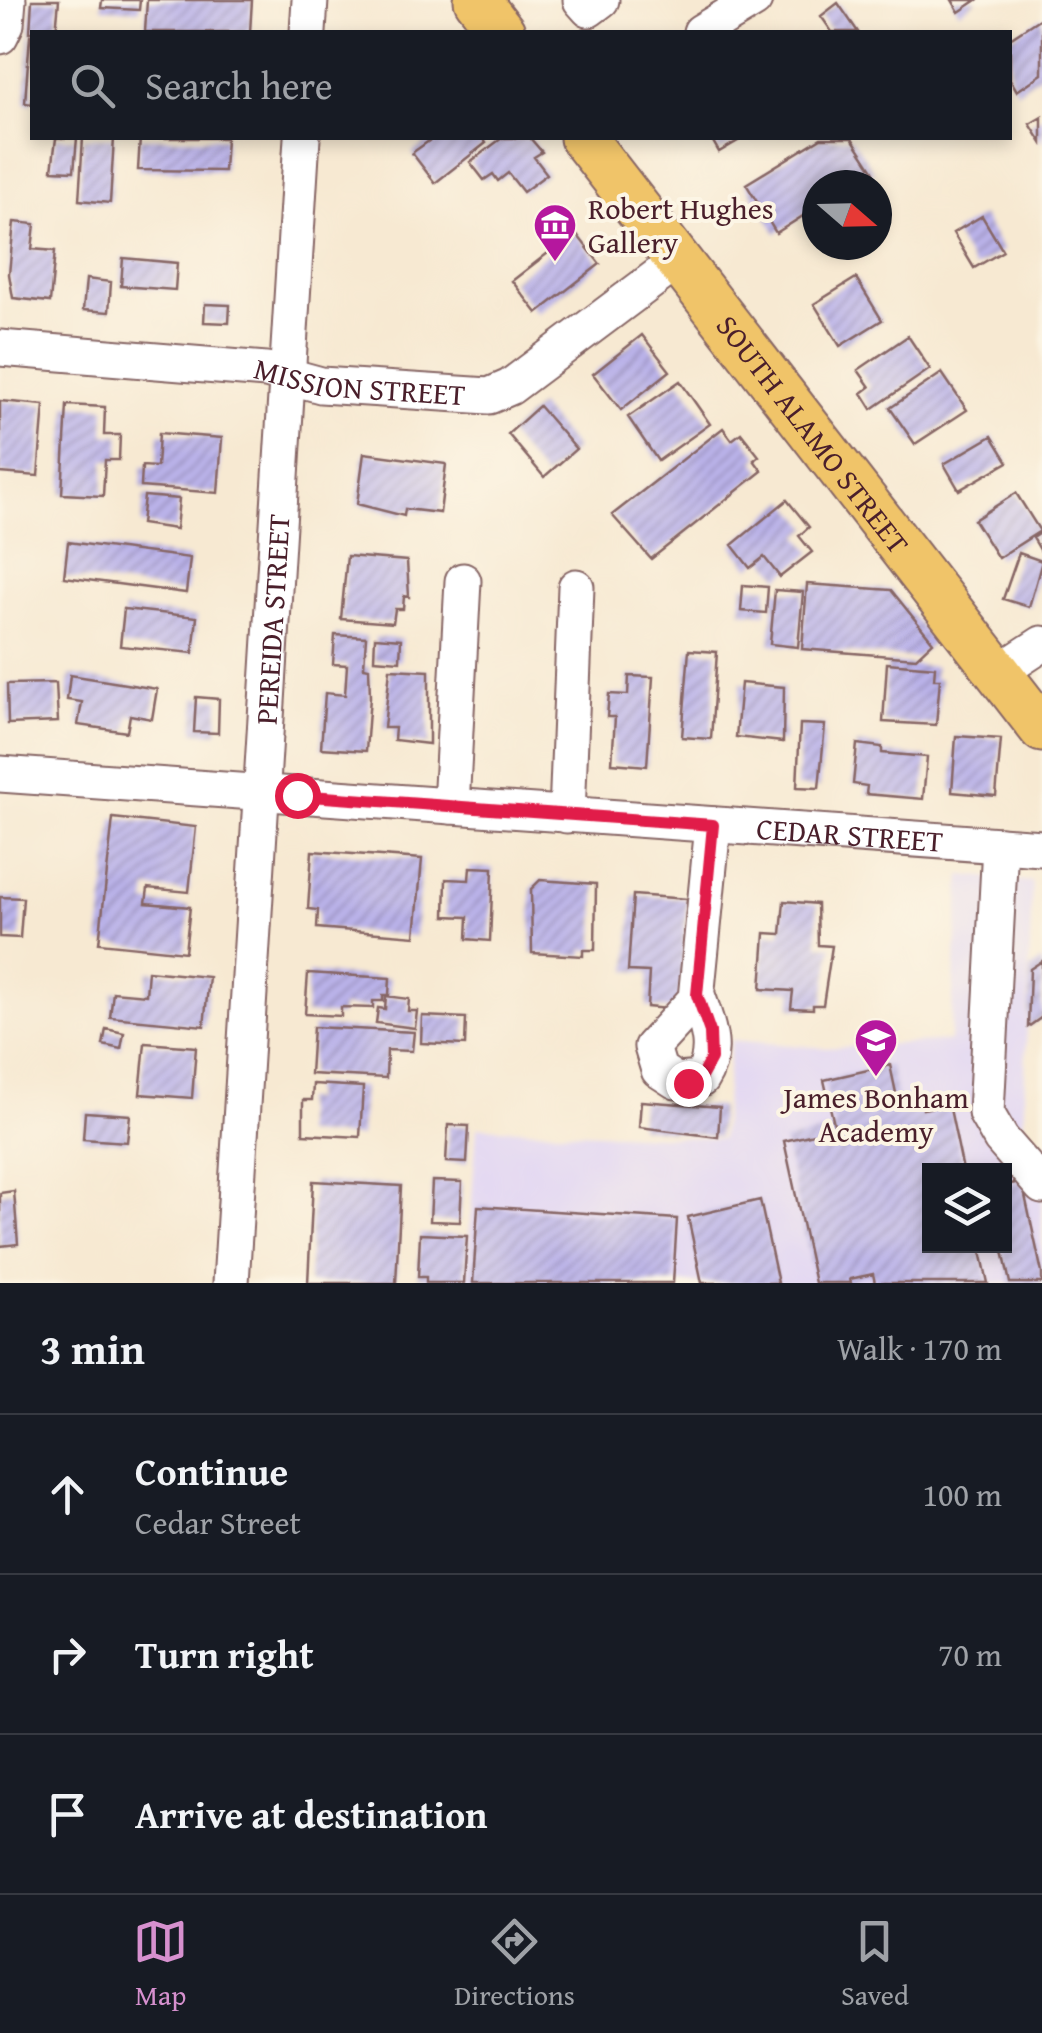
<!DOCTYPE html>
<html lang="en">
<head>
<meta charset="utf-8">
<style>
  body { margin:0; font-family:"Gentium Book Plus",serif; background:#242831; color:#f1f3f6 }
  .controls { position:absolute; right:30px; bottom:30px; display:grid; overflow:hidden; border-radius:0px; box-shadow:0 5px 15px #0003 }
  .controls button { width:90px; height:90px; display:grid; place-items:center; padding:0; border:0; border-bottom:2px solid #363941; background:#171b24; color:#f1f3f6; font:50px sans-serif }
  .compass { position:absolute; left:802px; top:170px; width:90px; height:90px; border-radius:50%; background:#171b24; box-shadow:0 5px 15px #0003; rotate:110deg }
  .stop { position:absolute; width:30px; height:30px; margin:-22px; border:8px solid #e11d48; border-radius:50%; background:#fff }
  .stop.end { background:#e11d48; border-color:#fff; box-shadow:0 2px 10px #0008 }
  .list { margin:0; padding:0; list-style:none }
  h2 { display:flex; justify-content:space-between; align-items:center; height:130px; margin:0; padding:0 40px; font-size:42px }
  h2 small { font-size:32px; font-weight:400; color:#9ea1a6 }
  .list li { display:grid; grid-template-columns:65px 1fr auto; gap:30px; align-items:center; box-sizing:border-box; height:160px; padding:0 40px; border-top:2px solid #363941 }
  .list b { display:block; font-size:38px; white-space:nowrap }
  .list p { margin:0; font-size:32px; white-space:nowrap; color:#9ea1a6 }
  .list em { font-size:32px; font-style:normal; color:#9ea1a6 }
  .icon { flex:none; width:55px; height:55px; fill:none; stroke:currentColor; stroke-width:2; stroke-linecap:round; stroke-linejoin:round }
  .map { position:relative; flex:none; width:1042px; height:1283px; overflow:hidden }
  .search { position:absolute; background:#171b24; box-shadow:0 5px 15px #0003; left:30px; right:30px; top:30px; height:110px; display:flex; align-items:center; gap:25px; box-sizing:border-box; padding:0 35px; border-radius:0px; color:#9ea1a6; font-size:38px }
  .sheet { height:610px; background:#171b24 }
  nav { display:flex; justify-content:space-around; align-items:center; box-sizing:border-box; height:140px; border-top:2px solid #363941; background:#171b24; font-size:28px; color:#9ea1a6 }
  nav a { display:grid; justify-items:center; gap:5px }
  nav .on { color:#d690ce }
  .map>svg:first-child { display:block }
  .built { fill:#e0d4f4; fill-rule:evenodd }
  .building { fill:url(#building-hatch) }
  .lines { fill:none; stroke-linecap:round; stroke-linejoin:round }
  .minor-casing { stroke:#876665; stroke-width:39 }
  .major-casing { stroke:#876665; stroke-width:49 }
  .minor { stroke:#fff; stroke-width:35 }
  .major { stroke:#f0c469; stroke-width:45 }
  .route { stroke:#e11d48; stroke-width:12 }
  .labels { text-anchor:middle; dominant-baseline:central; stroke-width:8; stroke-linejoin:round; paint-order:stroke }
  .poi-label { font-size:30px; fill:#4a1f2b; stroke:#fcf5e5; text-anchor:start }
  .street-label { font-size:30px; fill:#4a1f2b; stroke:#fcf5e5 }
</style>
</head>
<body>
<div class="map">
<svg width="1042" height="1283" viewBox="0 0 1042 1283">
  <defs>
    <pattern id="building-hatch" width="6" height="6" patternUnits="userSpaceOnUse" patternTransform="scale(2.5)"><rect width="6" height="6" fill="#bab2e9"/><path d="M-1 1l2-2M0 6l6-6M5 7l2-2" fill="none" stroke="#9990bd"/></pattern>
  </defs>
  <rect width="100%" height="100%" fill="#fcf5e5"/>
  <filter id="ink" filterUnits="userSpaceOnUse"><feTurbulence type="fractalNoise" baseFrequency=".01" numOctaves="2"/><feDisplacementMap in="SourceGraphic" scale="20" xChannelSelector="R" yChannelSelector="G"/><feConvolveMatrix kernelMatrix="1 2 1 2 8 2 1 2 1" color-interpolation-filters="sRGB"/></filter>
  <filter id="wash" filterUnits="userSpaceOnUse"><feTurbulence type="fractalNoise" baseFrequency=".0048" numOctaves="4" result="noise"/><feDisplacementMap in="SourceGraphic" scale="40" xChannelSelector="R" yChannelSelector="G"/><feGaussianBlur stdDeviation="2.25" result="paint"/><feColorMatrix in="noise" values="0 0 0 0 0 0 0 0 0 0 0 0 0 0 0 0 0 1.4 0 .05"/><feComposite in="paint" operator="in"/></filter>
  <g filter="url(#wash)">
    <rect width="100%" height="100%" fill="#f7e9d2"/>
    <path class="built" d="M 961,875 L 1032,882 L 1023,1132 L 1042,1150 L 1042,1283 L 466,1283 L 477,1127 L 721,1139 L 731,1040 L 826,1048 L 950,1041 ZM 930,1170 L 1004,1170 L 1004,1246 L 930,1246 Z"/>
    <g id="blocks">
      <path class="building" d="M 32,0 L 59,0 L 56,32 L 30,32 Z
        M 102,0 L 140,0 L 139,10 L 101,8 Z
        M 147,0 L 252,0 L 250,32 L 145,32 Z
        M 952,0 L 977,0 L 959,12 Z
        M 838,3 L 858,32 L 832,32 L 821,16 Z
        M 1042,17 L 1042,74 L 1017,91 L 1010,79 L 1010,38 Z
        M 30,35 L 32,35 L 32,104 L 25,103 Z
        M 1042,117 L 1042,143 L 1030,124 Z
        M 56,138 L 77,138 L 74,171 L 52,170 Z
        M 83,138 L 114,138 L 110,203 L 79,200 Z
        M 140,138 L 226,138 L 224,171 L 138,170 Z
        M 433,138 L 482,138 L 486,143 L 435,183 L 412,153 Z
        M 502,138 L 530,138 L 542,152 L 534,157 L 547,174 L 523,192 L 508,173 L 498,181 L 493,174 L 484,180 L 470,162 Z
        M 711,138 L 743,138 L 719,152 Z
        M 821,138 L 852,138 L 874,172 L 853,185 L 817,185 L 817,207 L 776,233 L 746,184 Z
        M 982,216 L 1003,251 L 974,268 L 953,233 Z
        M 14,222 L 35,224 L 32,249 L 55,251 L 50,302 L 13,298 L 9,274 Z
        M 575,232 L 600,264 L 537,313 L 512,281 Z
        M 123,258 L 177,263 L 175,290 L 121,286 Z
        M 856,278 L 882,320 L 840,346 L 814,304 Z
        M 86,279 L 111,282 L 109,312 L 83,310 Z
        M 205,304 L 230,305 L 229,323 L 204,322 Z
        M 642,335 L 670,371 L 621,410 L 593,374 Z
        M 908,336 L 930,369 L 872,409 L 862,393 L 870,387 L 858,370 Z
        M 942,373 L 967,410 L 915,444 L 890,408 Z
        M 680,381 L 710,424 L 658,461 L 628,417 Z
        M 0,401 L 44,405 L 38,476 L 0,473 Z
        M 67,405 L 105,407 L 104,435 L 120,435 L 119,460 L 105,460 L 103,496 L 62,494 Z
        M 539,406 L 576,449 L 544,477 L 508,434 Z
        M 723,428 L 732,440 L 741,433 L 759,456 L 754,460 L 762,471 L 651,559 L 612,515 Z
        M 159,433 L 222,438 L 218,493 L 141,487 L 142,466 L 157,467 Z
        M 992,436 L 1008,462 L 959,490 L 944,464 Z
        M 364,453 L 446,464 L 440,513 L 405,509 L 404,516 L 357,504 Z
        M 1016,493 L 1040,531 L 998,558 L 974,520 Z
        M 144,496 L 179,499 L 176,529 L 141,524 Z
        M 787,500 L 809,527 L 799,536 L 812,552 L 780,577 L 764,557 L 750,568 L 732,545 Z
        M 1042,532 L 1042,553 L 1033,538 Z
        M 68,542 L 190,558 L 186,593 L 64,577 Z
        M 1019,553 L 1042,561 L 1029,607 L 1003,599 Z
        M 347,556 L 407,561 L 409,597 L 404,596 L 403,609 L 395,609 L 393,623 L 341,619 Z
        M 807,584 L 891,590 L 933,642 L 916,658 L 802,649 Z
        M 743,585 L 768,587 L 766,613 L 741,611 Z
        M 775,590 L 803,592 L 798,647 L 770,644 Z
        M 124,609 L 197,617 L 193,653 L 120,646 Z
        M 335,635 L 366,637 L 364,667 L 369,668 L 370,697 L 366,751 L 321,748 L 325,693 L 345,695 L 347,665 L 333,664 Z
        M 375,637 L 401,639 L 400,661 L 374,659 Z
        M 689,650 L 717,652 L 711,739 L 682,737 Z
        M 887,663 L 935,667 L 934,679 L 940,679 L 936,725 L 883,722 Z
        M 390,669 L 429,671 L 429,744 L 394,740 L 395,728 L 384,728 Z
        M 70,675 L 157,689 L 152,719 L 130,715 L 127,732 L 78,725 L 82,702 L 67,700 Z
        M 629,676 L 653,677 L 647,766 L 612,763 L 615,717 L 607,717 L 609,694 L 628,695 Z
        M 56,683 L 58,722 L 8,724 L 7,684 Z
        M 741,683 L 784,687 L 783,742 L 736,737 Z
        M 196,697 L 219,699 L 218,733 L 194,732 Z
        M 800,724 L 825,725 L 819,788 L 797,787 Z
        M 956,736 L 1001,739 L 996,796 L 952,792 Z
        M 857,744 L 882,747 L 882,753 L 927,757 L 923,799 L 866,794 L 867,786 L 853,784 Z
        M 113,818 L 196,827 L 189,892 L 148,888 L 146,903 L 190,907 L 185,952 L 99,943 Z
        M 312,851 L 422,859 L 415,936 L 317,928 L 318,910 L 308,909 Z
        M 470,867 L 493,868 L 490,941 L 467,939 L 468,917 L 445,916 L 446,879 L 469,880 Z
        M 540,880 L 596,884 L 595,950 L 583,950 L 583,956 L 532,953 L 531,889 Z
        M 633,895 L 687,899 L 679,1010 L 647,1007 L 649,972 L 628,971 Z
        M 0,897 L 23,898 L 20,938 L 0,937 Z
        M 784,901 L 817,904 L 818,945 L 832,946 L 823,1005 L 813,1005 L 813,1009 L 791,1008 L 793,991 L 761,989 L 765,933 L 781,934 Z
        M 1042,961 L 1042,1017 L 1028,1027 L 1030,969 Z
        M 148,971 L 209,977 L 204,1026 L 110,1017 L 113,992 L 146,995 Z
        M 308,973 L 390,978 L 389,995 L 383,995 L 383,1001 L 373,1001 L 373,1008 L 341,1007 L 341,1016 L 305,1014 Z
        M 386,996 L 409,999 L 408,1011 L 417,1011 L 415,1028 L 376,1023 L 378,1008 L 385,1009 Z
        M 422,1016 L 466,1018 L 465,1045 L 421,1043 Z
        M 313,1027 L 414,1032 L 412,1051 L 387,1050 L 386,1078 L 310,1074 Z
        M 106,1029 L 124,1033 L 121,1049 L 103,1045 Z
        M 145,1043 L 196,1047 L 192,1098 L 140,1094 Z
        M 890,1065 L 899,1107 L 922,1102 L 923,1109 L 949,1104 L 963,1170 L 930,1170 L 930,1246 L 998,1246 L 981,1251 L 988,1283 L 875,1283 L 873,1274 L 850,1279 L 851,1283 L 815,1283 L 784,1141 L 835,1129 L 824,1080 Z
        M 313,1084 L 363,1087 L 360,1137 L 303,1134 L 303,1100 L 312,1100 Z
        M 641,1101 L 720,1107 L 718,1137 L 639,1127 Z
        M 85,1112 L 130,1115 L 127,1142 L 83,1139 Z
        M 448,1125 L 469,1126 L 467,1163 L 446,1162 Z
        M 313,1181 L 401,1186 L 396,1283 L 308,1283 Z
        M 432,1181 L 462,1182 L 460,1222 L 430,1221 Z
        M 1022,1182 L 1042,1273 L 1042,1283 L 1010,1283 L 1002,1246 L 1004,1185 Z
        M 14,1191 L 18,1244 L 0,1246 L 0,1193 Z
        M 760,1200 L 778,1283 L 702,1283 L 688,1217 Z
        M 478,1206 L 677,1219 L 673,1283 L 473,1283 Z
        M 420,1234 L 467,1236 L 464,1283 L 426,1283 L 426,1277 L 418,1277 Z"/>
    </g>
  </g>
  <g filter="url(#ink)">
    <use href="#blocks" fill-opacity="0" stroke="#876665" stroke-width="2.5"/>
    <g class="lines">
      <g class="minor-casing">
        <g id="minor">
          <path d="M 581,0 L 589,9 L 601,0"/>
          <path d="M 308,32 L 310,0"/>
          <path d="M 701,32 L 754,0"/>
          <path d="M 0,36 L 6,24 L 8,0"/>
          <path id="s1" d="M 0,348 L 266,370 L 321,385 L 489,396 L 510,387 L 678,261"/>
          <path d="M 999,672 L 1042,644"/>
          <path id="s2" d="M 0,774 L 1042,848"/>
          <path d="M 451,806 L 463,581"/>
          <path d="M 567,815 L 576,587"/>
          <path d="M 1000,845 L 986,1113 L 1001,1139 L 1042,1186"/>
          <path d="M 697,995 C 707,1024 719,1051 701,1079 L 676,1081 L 659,1070 L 652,1047 L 696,999 L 713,825"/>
          <path id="s3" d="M 231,1283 L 302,138"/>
        </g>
      </g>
      <g class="major-casing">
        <g id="major">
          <path d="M 477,0 L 502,32"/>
          <path id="s4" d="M 583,138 L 1042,729"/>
        </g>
      </g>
      <use href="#minor" class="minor"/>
      <use href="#major" class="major"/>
    </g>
  </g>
  <g class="lines" filter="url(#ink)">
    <path class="route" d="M 297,795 L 713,825 L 697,995 L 710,1032 L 711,1059 L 700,1079 L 688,1083"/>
  </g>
  <defs>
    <g id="museum-pin" transform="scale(2.25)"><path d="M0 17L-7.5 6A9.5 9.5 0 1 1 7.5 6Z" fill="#b5179e" stroke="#fcf5e5"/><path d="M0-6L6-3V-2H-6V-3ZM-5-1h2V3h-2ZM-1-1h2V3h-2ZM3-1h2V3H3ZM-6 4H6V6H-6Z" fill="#fff"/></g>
    <g id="school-pin" transform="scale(2.25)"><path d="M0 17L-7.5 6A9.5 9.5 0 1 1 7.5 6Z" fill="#b5179e" stroke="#fcf5e5"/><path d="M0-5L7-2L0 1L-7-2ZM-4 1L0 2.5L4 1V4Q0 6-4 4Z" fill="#fff"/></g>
  </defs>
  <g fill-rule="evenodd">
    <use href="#museum-pin" x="555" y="225"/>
    <use href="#school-pin" x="876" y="1040"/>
  </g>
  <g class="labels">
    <g class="poi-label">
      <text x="588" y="208">Robert Hughes<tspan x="588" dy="34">Gallery</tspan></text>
      <text x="876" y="1097" text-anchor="middle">James Bonham<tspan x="876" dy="34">Academy</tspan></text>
    </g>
    <g class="street-label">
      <text stroke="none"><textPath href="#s1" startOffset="362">MISSION STREET</textPath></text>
      <text stroke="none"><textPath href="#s4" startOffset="375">SOUTH ALAMO STREET</textPath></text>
      <text stroke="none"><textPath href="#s3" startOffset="665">PEREIDA STREET</textPath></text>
      <text stroke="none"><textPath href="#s2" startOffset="852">CEDAR STREET</textPath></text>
    </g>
  </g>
</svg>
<div class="controls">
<button><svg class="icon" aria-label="layers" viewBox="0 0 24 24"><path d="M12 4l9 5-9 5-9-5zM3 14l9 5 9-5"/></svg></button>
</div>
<svg class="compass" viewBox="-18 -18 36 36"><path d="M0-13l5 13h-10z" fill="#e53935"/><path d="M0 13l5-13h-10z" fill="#9ea1a6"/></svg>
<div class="stop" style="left:297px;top:795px"></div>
<div class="stop end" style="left:688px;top:1083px"></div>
<div class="search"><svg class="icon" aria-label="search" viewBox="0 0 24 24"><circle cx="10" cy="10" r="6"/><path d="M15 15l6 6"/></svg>Search here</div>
</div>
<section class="sheet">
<h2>3 min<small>Walk · 170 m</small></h2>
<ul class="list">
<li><svg class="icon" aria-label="ahead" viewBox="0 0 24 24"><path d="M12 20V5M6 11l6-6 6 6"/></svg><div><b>Continue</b><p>Cedar Street</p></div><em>100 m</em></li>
<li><svg class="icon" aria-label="right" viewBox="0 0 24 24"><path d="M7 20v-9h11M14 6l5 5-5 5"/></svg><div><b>Turn right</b></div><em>70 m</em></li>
<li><svg class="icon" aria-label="arrive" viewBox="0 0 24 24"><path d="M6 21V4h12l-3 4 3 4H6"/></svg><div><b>Arrive at destination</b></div></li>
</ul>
</section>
<nav>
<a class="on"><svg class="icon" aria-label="map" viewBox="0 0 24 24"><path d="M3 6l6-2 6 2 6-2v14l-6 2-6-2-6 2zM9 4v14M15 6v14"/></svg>Map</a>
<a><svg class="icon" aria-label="directions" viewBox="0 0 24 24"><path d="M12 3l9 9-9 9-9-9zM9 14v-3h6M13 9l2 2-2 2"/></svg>Directions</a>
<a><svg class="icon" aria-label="saved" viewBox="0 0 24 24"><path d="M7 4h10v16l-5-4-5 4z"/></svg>Saved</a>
</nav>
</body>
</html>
